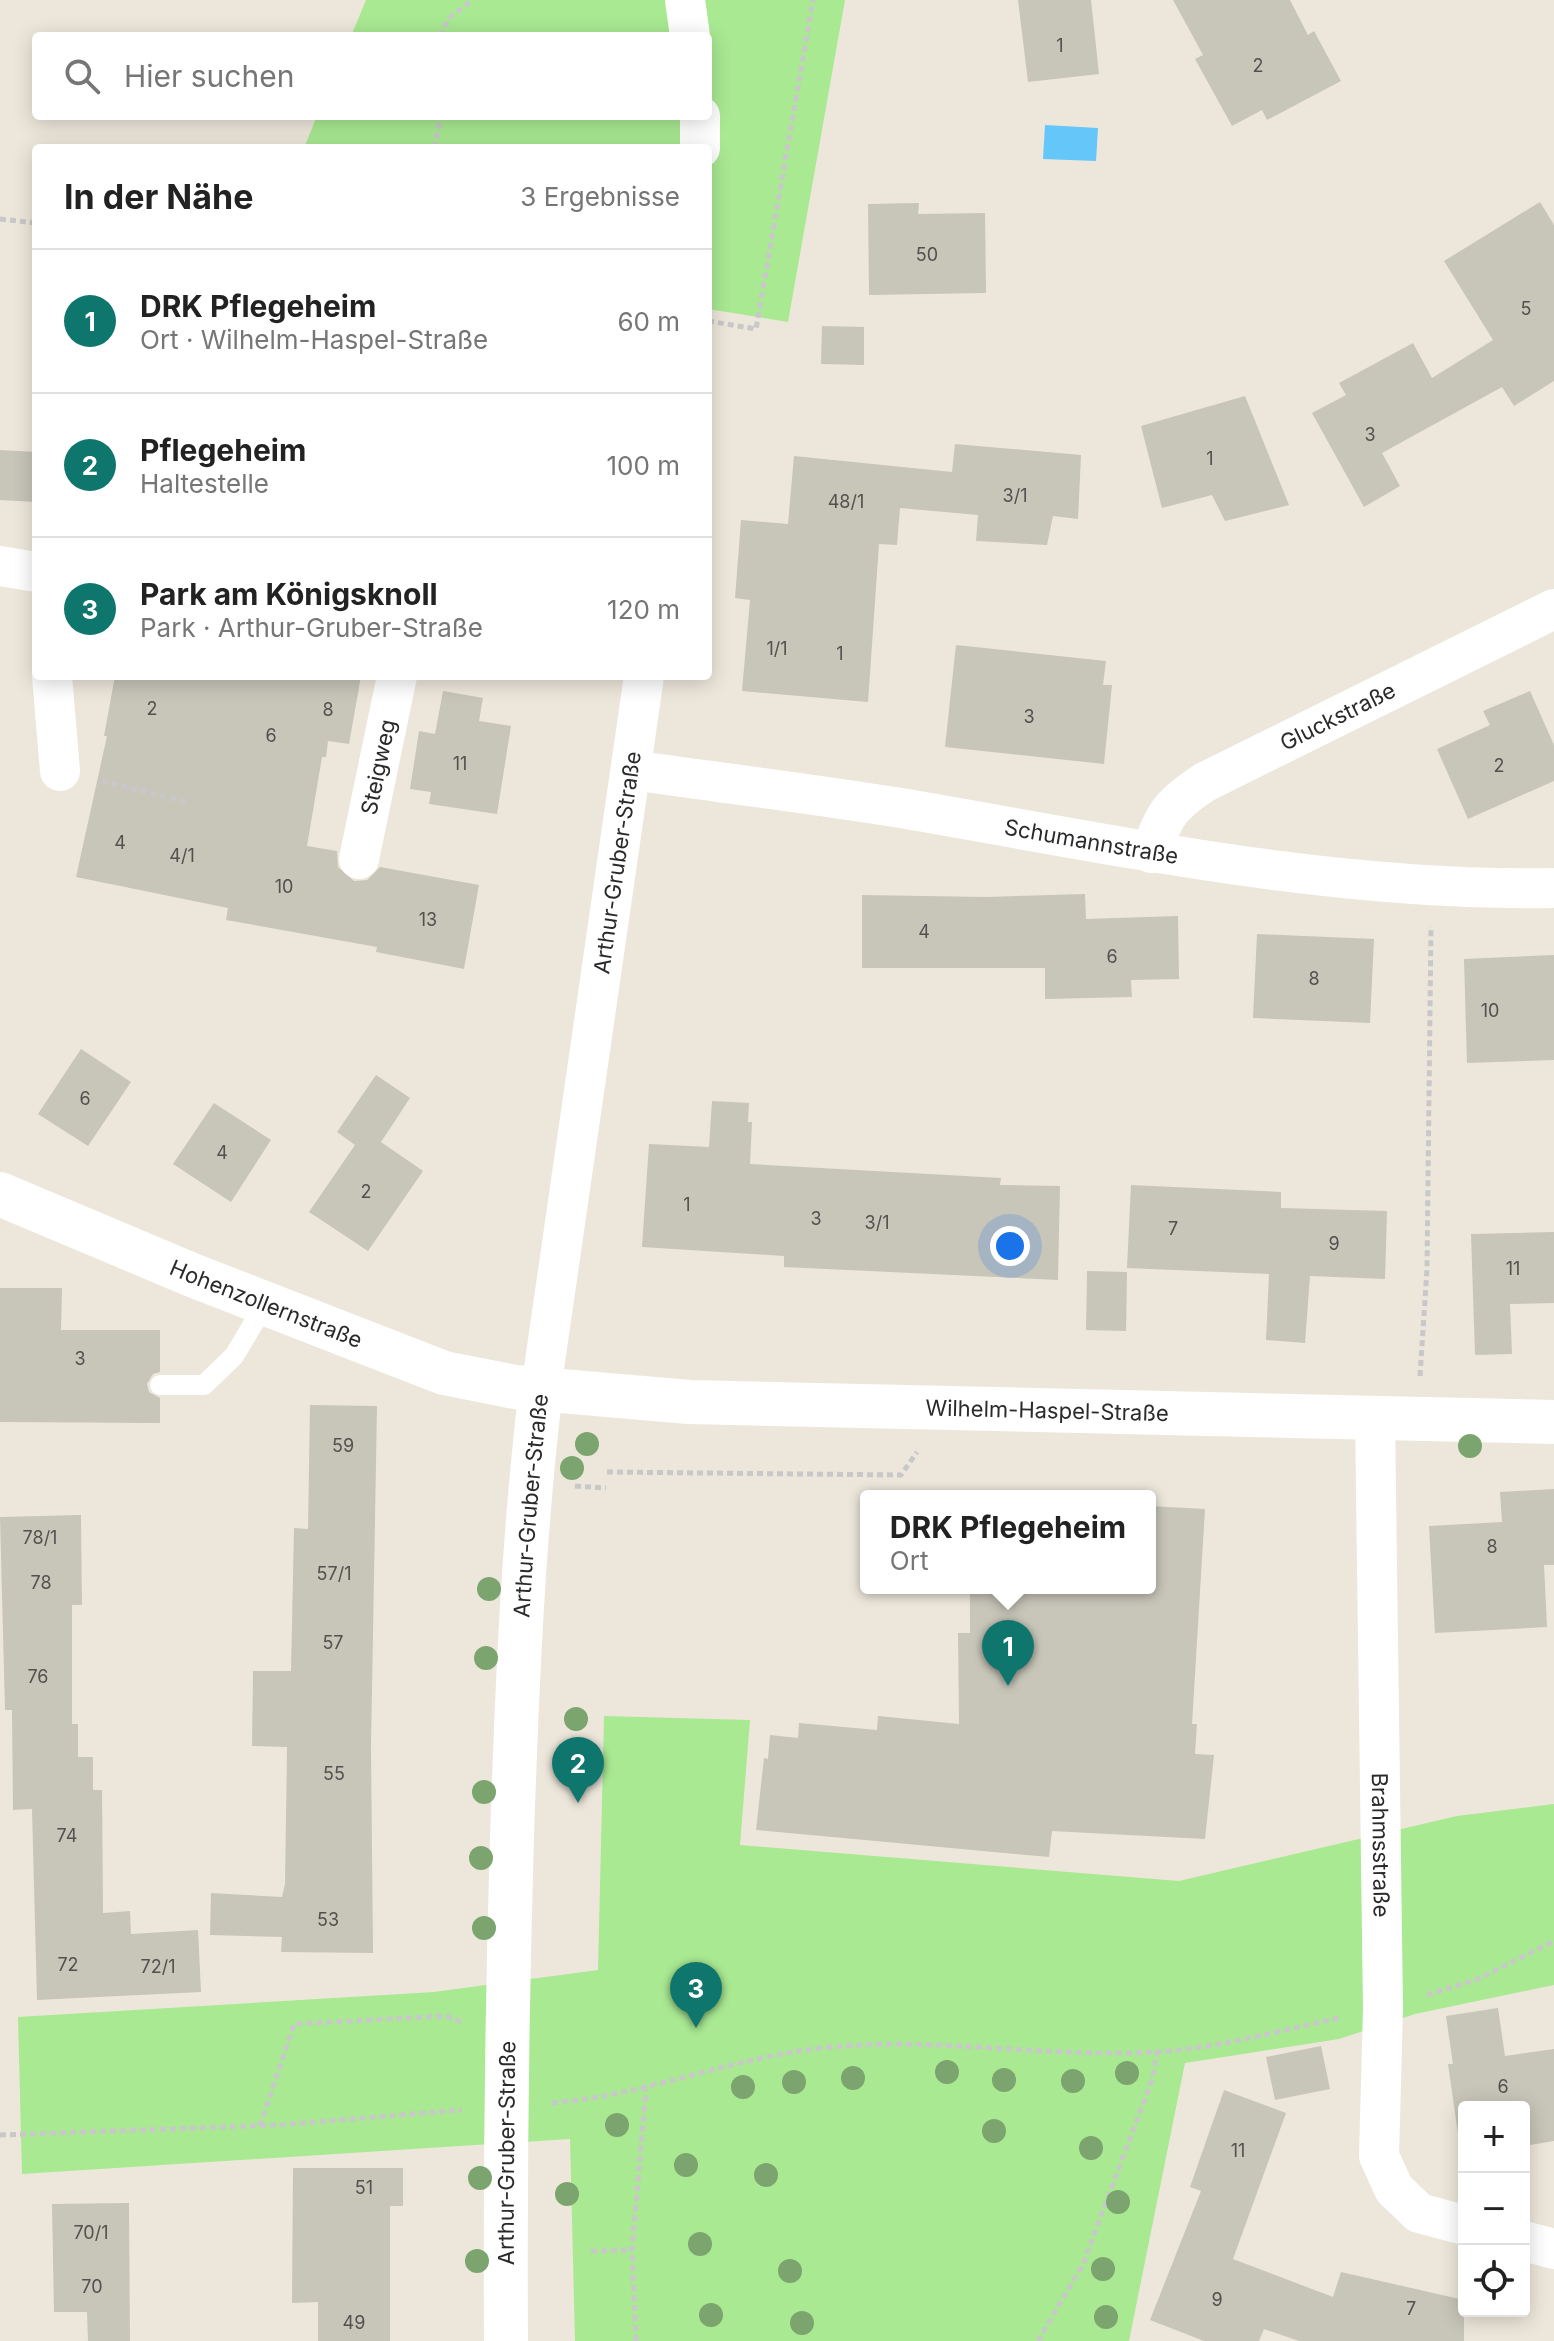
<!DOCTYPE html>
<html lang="de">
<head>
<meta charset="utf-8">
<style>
  body { margin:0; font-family:Inter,sans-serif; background:#f2f2f2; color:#222 }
  .controls { position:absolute; right:24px; bottom:24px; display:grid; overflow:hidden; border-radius:8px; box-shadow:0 4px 20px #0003 }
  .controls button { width:72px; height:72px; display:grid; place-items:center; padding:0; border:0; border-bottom:2px solid #e0e0e0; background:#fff; color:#222; font:40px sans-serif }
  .you { position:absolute; left:1010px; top:1246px; width:28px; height:28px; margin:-20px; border:6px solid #fff; border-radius:50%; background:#1a73e8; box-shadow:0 0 0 12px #1a73e833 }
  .badge { display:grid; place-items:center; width:52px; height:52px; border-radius:50%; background:#0f766e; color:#fff; font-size:26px; font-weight:700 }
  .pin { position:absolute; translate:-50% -66px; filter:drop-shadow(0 2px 4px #0008) }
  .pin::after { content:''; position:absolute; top:42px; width:28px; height:24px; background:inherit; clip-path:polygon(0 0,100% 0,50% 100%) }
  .popup { position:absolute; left:860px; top:1490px; width:296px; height:104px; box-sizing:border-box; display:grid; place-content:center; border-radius:8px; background:#fff; filter:drop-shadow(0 2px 6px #0005); font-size:26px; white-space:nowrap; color:#767676 }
  .popup b { font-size:30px; color:#222 }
  .popup::after { content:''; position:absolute; left:50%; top:100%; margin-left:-16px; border:16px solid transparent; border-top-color:#fff }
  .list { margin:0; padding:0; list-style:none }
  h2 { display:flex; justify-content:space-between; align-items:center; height:104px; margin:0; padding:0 32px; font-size:34px }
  h2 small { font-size:26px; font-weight:400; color:#767676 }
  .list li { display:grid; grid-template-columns:52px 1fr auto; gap:24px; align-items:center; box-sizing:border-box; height:144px; padding:0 32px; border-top:2px solid #e0e0e0 }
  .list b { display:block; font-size:30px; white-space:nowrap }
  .list p { margin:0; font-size:26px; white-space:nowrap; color:#767676 }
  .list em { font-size:26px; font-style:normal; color:#767676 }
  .icon { flex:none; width:44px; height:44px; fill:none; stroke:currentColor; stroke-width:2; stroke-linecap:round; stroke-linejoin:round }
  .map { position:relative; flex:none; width:1554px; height:2341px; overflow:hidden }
  .search { position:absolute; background:#fff; box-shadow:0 4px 20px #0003; left:32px; top:32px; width:680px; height:88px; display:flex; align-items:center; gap:20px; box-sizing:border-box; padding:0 28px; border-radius:8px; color:#767676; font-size:30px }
  .panel { position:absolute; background:#fff; box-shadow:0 4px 20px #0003; left:32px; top:144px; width:680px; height:536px; border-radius:8px }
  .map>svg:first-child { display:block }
  .green { fill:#a9e992 }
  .water { fill:#64c6f9 }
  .building { fill:#c8c5b9 }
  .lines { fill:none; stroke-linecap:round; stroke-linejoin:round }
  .path { stroke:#c8c8c8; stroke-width:5; stroke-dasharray:6 4; stroke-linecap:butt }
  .lane { stroke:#fff; stroke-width:20 }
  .street { stroke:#fff; stroke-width:40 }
  .secondary { stroke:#fff; stroke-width:44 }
  .tree { fill:#7ca46e }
  .labels { text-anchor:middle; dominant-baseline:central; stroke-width:8; stroke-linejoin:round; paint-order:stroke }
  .number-label { font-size:18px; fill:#52514e }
  .street-label { font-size:22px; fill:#2a2a2a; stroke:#fff }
</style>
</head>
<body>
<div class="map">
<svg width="1554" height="2341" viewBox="0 0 1554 2341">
  <rect width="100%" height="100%" fill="#ede7db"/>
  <path class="green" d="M 366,0 L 845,0 L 788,322 L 708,309 L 708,148 L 304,148 L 317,116 L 708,116 L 708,36 L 351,36 Z
    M 604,1716 L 750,1720 L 740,1845 L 1179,1881 L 1457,1816 L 1554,1804 L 1554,1985 L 1415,2014 L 1339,2039 L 1185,2063 L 1129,2341 L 575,2341 L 570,2139 L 22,2174 L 18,2017 L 434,1992 L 598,1970 Z"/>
  <path class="water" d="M 1045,125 L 1098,128 L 1096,161 L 1043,159 Z"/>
  <path class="building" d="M 1018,0 L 1091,0 L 1099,74 L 1028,82 Z
    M 1173,0 L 1290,0 L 1308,35 L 1314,31 L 1341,81 L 1267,120 L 1262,110 L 1232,126 L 1195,59 L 1203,55 Z
    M 1540,202 L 1554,225 L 1554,381 L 1514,406 L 1502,387 L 1382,453 L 1400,486 L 1364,507 L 1312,413 L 1346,395 L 1339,383 L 1413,343 L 1432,378 L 1493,340 L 1444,261 Z
    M 919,203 L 918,214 L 985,213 L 986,293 L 869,295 L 868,204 Z
    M 822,326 L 864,327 L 864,365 L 821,364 Z
    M 1245,396 L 1289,505 L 1225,521 L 1212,495 L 1162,508 L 1141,426 Z
    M 955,444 L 1081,455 L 1078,519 L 1053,516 L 1047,545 L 976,541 L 978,515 L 900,508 L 897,545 L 879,544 L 868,702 L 742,691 L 750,600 L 735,598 L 741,520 L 788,524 L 794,456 L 952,472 Z
    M 0,450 L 36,452 L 36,502 L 0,500 Z
    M 956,645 L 1106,661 L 1103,685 L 1112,685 L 1104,764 L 945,747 Z
    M 115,676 L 361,676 L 349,744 L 328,741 L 326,757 L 322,757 L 307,846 L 337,851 L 338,867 L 354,881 L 367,880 L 380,867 L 479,885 L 464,969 L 376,952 L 377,947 L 226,920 L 228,908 L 76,877 L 107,736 L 104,736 Z
    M 443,691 L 483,698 L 479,721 L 511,726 L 497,814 L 429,804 L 431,792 L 410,789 L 419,731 L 435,734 Z
    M 1530,691 L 1554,745 L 1554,781 L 1468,819 L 1437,749 L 1490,725 L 1483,711 Z
    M 1085,894 L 1086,919 L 1178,916 L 1179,979 L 1131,980 L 1132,997 L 1045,999 L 1045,968 L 862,968 L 862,895 L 987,897 Z
    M 1257,934 L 1374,939 L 1370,1023 L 1253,1018 Z
    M 1554,955 L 1554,1060 L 1467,1063 L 1464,959 Z
    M 81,1049 L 131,1082 L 88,1146 L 38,1114 Z
    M 376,1075 L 410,1098 L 381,1142 L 423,1171 L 368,1251 L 309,1212 L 355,1145 L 337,1132 Z
    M 712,1101 L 749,1103 L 748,1122 L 752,1122 L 750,1164 L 1001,1178 L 1000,1185 L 1060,1186 L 1058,1280 L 784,1267 L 784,1256 L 642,1247 L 649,1144 L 709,1147 Z
    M 214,1103 L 271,1140 L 231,1202 L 173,1164 Z
    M 1131,1185 L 1281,1192 L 1281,1208 L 1387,1211 L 1385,1279 L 1310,1276 L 1305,1343 L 1266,1340 L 1269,1274 L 1127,1268 Z
    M 1554,1232 L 1554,1303 L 1510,1304 L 1512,1354 L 1475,1355 L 1471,1234 Z
    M 1087,1271 L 1127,1272 L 1126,1331 L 1086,1330 Z
    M 0,1288 L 62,1288 L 61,1330 L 160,1330 L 160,1372 L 153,1374 L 147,1384 L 149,1392 L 160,1398 L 160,1423 L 0,1422 Z
    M 310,1405 L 377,1406 L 371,1746 L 373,1953 L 281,1952 L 282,1937 L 210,1935 L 211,1893 L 282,1897 L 285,1884 L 287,1747 L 252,1746 L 253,1671 L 291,1671 L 294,1528 L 308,1529 Z
    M 1554,1489 L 1554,1565 L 1544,1565 L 1547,1627 L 1435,1633 L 1429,1526 L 1502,1522 L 1500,1492 Z
    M 1150,1506 L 1205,1509 L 1192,1724 L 1197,1724 L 1195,1754 L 1214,1755 L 1205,1839 L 1052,1831 L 1049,1857 L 756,1830 L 764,1758 L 768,1759 L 770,1735 L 798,1738 L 799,1723 L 877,1730 L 878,1716 L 959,1724 L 958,1633 L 970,1633 L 970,1588 L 1150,1588 Z
    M 81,1515 L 82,1605 L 72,1605 L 72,1724 L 78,1724 L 78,1757 L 93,1757 L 93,1790 L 102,1790 L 103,1913 L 130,1911 L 131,1934 L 198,1930 L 201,1992 L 37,2000 L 32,1809 L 13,1810 L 12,1710 L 5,1710 L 0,1517 Z
    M 1498,2008 L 1505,2056 L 1554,2049 L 1554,2141 L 1524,2146 L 1524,2107 L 1464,2107 L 1461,2155 L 1448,2064 L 1453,2064 L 1446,2016 Z
    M 1321,2046 L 1330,2089 L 1275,2100 L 1266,2057 Z
    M 1224,2090 L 1286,2113 L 1233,2259 L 1333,2297 L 1341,2272 L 1464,2300 L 1464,2341 L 1299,2341 L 1264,2329 L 1259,2341 L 1204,2341 L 1150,2320 L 1201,2191 L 1190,2187 Z
    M 293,2168 L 403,2168 L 403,2206 L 390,2206 L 390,2341 L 318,2341 L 318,2302 L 292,2303 Z
    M 129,2203 L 130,2341 L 88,2341 L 87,2312 L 54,2312 L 52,2204 Z"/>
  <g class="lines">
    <path class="path" d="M 440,36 L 449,18 L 472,0
      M 434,148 L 441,116
      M 0,219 L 36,223
      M 708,321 L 756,329 L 813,0
      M 102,781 L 187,802
      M 1420,1376 L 1427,1269 L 1431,926
      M 607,1472 L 901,1475 L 917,1452
      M 575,1486 L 606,1488
      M 1427,1995 L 1478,1979 L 1554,1941
      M 552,2103 C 648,2095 737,2055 832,2047 C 940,2037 1047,2058 1154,2052 C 1214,2049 1281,2030 1340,2018
      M 260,2126 L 294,2024 L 446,2016 L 464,2023
      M 0,2135 L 278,2125 L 462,2110
      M 591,2251 L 632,2250
      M 636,2341 L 632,2250 L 646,2089
      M 1038,2341 L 1083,2264 L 1153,2077 L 1157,2052"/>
    <path class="lane" d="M 160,1385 L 204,1385 L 234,1356 L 265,1304"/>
    <g class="street">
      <path d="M 685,0 L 690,36"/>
      <path d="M 700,116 L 700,148"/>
      <path d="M 0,566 L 36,572"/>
      <path d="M 52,676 L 60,771"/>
      <path id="s1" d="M 631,770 C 723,783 815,794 907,809 C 1121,846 1336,892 1554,888"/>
      <path id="s2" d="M 1151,853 C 1163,815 1171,804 1205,782 L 1554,609"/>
      <path id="s3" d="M 359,859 L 397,676"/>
      <path id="s4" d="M 541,1389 L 644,676"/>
      <path id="s5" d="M 1375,1417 L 1383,2009 L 1379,2156 L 1394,2189 L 1419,2213 L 1464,2225"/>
      <path d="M 1524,2241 L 1554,2249"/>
    </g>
    <g class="secondary">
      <path id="s6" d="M 0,1194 L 192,1275 L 444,1373 L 515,1387 L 689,1402 L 1554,1422"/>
      <path id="s7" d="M 506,2341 C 505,2173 507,2005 512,1837 C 517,1687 523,1538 541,1389"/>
    </g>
  </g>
  <g class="tree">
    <circle cx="587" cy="1444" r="12"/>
    <circle cx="1470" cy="1446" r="12"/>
    <circle cx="572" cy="1468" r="12"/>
    <circle cx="489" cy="1589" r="12"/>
    <circle cx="486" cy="1658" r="12"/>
    <circle cx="576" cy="1719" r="12"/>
    <circle cx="576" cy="1752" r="12"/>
    <circle cx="484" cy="1792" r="12"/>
    <circle cx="481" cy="1858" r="12"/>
    <circle cx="484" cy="1928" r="12"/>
    <circle cx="947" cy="2072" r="12"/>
    <circle cx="1127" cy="2073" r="12"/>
    <circle cx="853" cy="2078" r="12"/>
    <circle cx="1004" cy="2080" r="12"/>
    <circle cx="1073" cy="2081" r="12"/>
    <circle cx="794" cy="2082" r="12"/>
    <circle cx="743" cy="2087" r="12"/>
    <circle cx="617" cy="2125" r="12"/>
    <circle cx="994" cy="2131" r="12"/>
    <circle cx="1091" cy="2148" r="12"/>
    <circle cx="686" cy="2165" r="12"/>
    <circle cx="766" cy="2175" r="12"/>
    <circle cx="480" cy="2178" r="12"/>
    <circle cx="567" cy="2194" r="12"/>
    <circle cx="1118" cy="2202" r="12"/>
    <circle cx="700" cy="2244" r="12"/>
    <circle cx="477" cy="2261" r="12"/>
    <circle cx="1103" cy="2269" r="12"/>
    <circle cx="790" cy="2271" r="12"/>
    <circle cx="711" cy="2315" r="12"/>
    <circle cx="1106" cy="2317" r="12"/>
    <circle cx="802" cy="2323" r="12"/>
  </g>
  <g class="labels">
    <g class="number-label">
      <text x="1060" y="45">1</text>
      <text x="1258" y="65">2</text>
      <text x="927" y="254">50</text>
      <text x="1526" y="308">5</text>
      <text x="1370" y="434">3</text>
      <text x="1210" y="458">1</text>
      <text x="1015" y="495">3/1</text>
      <text x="846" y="501">48/1</text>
      <text x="777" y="648">1/1</text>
      <text x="840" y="653">1</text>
      <text x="152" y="708">2</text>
      <text x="328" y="709">8</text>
      <text x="1029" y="716">3</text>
      <text x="271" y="735">6</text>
      <text x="460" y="763">11</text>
      <text x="1499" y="765">2</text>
      <text x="120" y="842">4</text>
      <text x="182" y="855">4/1</text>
      <text x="284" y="886">10</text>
      <text x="428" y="919">13</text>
      <text x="924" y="931">4</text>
      <text x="1112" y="956">6</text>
      <text x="1314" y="978">8</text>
      <text x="1490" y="1010">10</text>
      <text x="85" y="1098">6</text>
      <text x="222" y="1152">4</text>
      <text x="366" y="1191">2</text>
      <text x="687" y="1204">1</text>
      <text x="816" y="1218">3</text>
      <text x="877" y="1222">3/1</text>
      <text x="1173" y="1228">7</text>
      <text x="1334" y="1243">9</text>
      <text x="1513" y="1268">11</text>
      <text x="80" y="1358">3</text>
      <text x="343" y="1445">59</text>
      <text x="40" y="1537">78/1</text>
      <text x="1492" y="1546">8</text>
      <text x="334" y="1573">57/1</text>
      <text x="41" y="1582">78</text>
      <text x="333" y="1642">57</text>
      <text x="38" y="1676">76</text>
      <text x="334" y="1773">55</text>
      <text x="67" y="1835">74</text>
      <text x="328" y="1919">53</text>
      <text x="68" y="1964">72</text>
      <text x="158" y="1966">72/1</text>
      <text x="1503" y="2086">6</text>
      <text x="1238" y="2150">11</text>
      <text x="364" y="2187">51</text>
      <text x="91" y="2232">70/1</text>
      <text x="92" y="2286">70</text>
      <text x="1217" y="2299">9</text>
      <text x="1411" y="2308">7</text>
      <text x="354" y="2322">49</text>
    </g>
    <g class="street-label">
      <text stroke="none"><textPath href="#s2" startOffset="240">Gluckstraße</textPath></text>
      <text stroke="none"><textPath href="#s3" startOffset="94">Steigweg</textPath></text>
      <text stroke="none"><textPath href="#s1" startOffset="466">Schumannstraße</textPath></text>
      <text stroke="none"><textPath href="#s4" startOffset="532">Arthur-Gruber-Straße</textPath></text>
      <text stroke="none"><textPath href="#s6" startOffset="288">Hohenzollernstraße</textPath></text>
      <text stroke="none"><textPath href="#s6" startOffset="1084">Wilhelm-Haspel-Straße</textPath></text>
      <text stroke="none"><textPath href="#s7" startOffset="836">Arthur-Gruber-Straße</textPath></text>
      <text stroke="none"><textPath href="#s5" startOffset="428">Brahmsstraße</textPath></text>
      <text stroke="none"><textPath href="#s7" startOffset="188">Arthur-Gruber-Straße</textPath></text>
    </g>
  </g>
</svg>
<div class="controls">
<button>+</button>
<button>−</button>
<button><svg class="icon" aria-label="locate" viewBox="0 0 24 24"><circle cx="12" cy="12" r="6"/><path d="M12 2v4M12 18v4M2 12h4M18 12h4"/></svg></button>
</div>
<div class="you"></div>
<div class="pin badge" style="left:1008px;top:1686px">1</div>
<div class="popup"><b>DRK Pflegeheim</b>Ort</div>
<div class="pin badge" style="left:578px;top:1803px">2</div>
<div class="pin badge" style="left:696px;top:2028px">3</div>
<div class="search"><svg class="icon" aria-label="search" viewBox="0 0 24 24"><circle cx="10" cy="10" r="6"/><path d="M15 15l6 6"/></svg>Hier suchen</div>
<section class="panel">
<h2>In der Nähe<small>3 Ergebnisse</small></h2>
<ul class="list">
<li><span class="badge">1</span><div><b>DRK Pflegeheim</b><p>Ort · Wilhelm-Haspel-Straße</p></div><em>60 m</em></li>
<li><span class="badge">2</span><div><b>Pflegeheim</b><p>Haltestelle</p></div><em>100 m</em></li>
<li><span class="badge">3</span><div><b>Park am Königsknoll</b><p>Park · Arthur-Gruber-Straße</p></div><em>120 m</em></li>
</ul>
</section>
</div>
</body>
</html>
